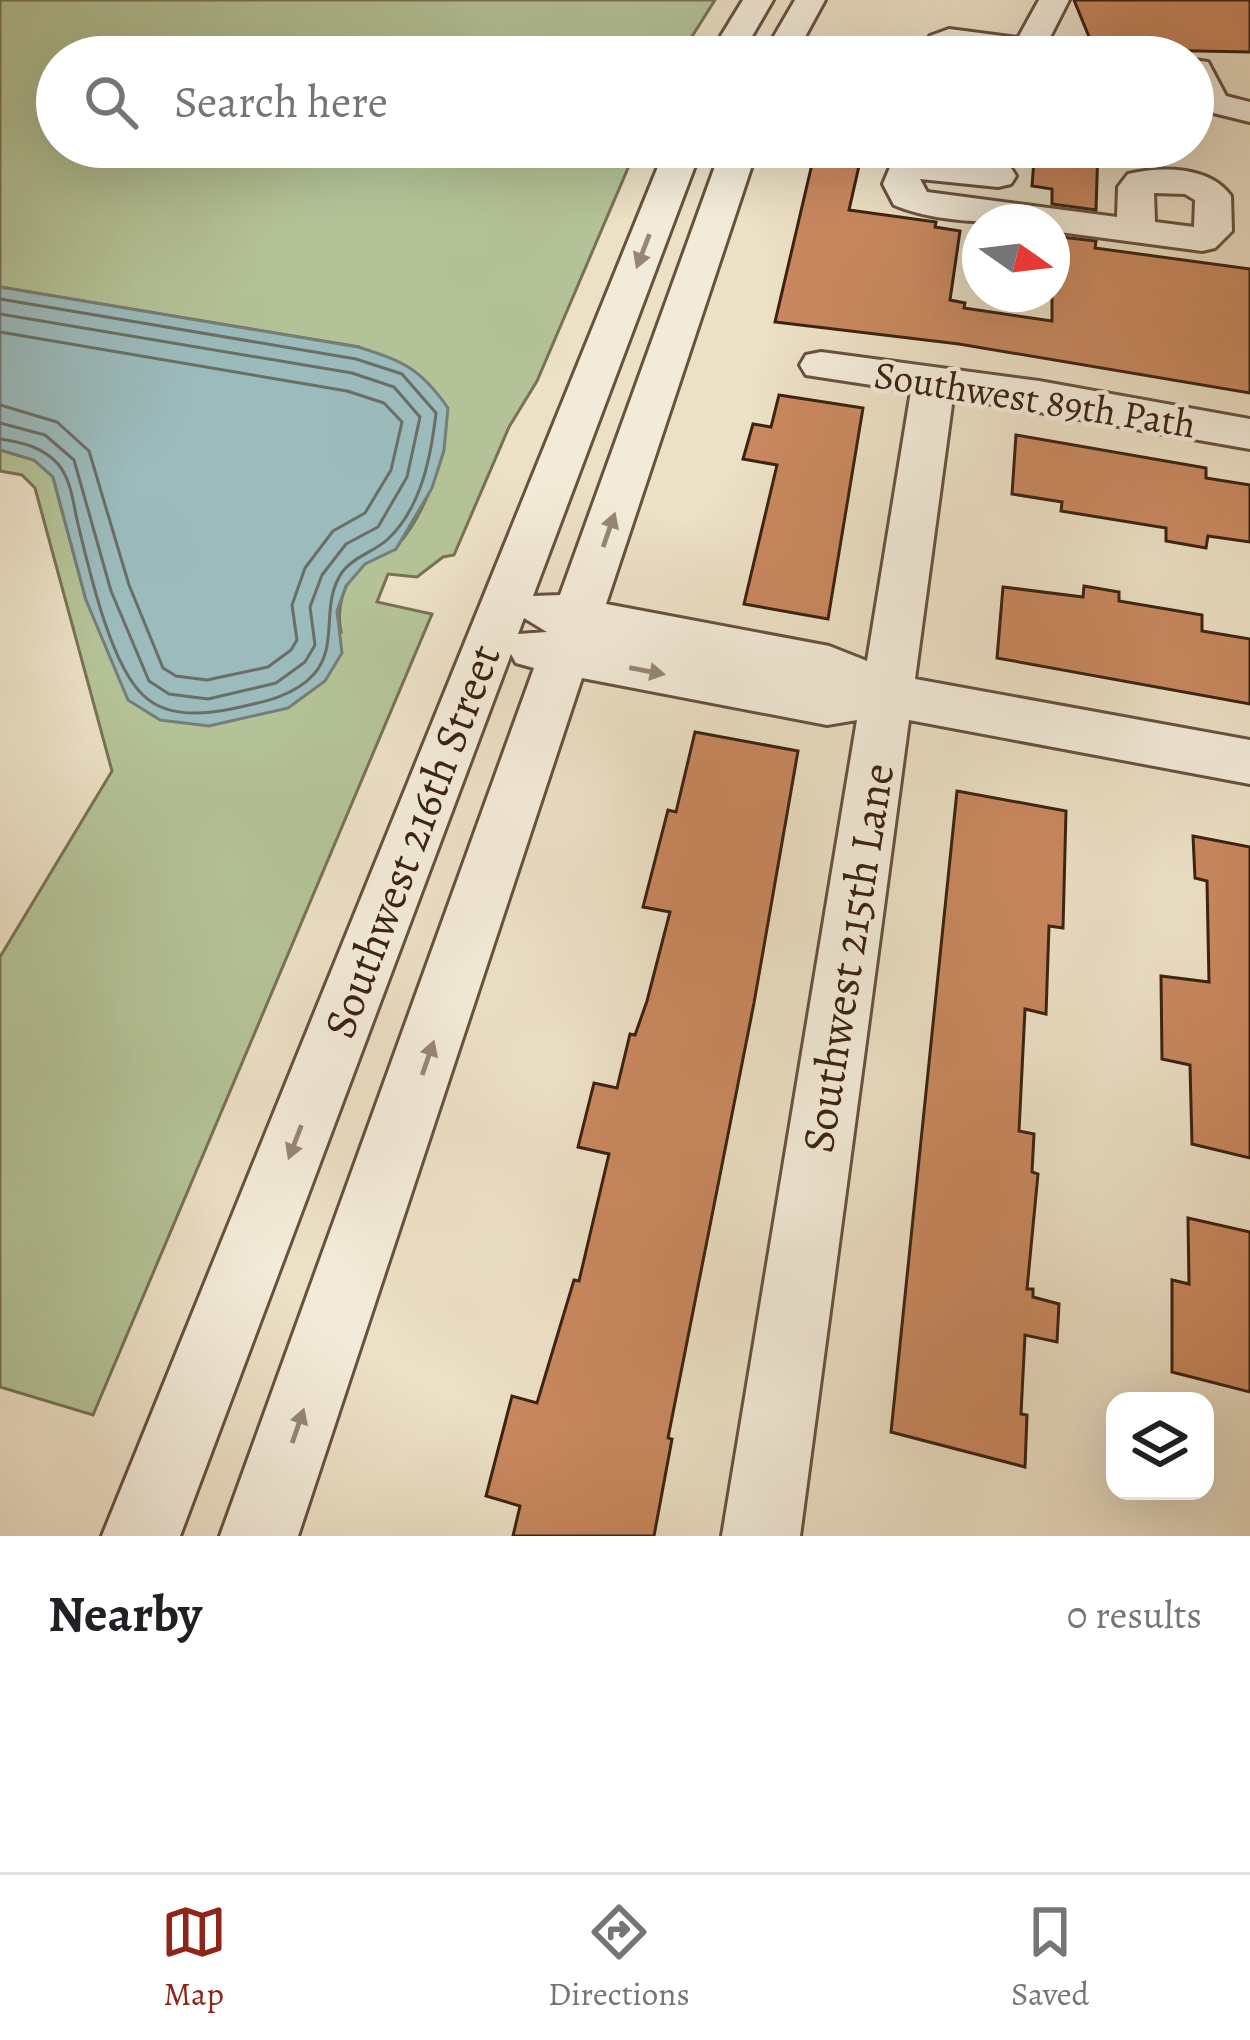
<!DOCTYPE html>
<html lang="en">
<head>
<meta charset="utf-8">
<style>
  body { margin:0; font-family:Alegreya,serif; background:#f6f6f6; color:#202124 }
  .controls { position:absolute; right:36px; bottom:36px; display:grid; overflow:hidden; border-radius:24px; box-shadow:0 12px 48px #0002 }
  .controls button { width:108px; height:108px; display:grid; place-items:center; padding:0; border:0; border-bottom:3px solid #e0e0e0; background:#fff; color:#202124; font:60px sans-serif }
  .compass { position:absolute; left:962px; top:204px; width:108px; height:108px; border-radius:50%; background:#fff; box-shadow:0 12px 48px #0002; rotate:104deg }
  .list { margin:0; padding:0; list-style:none }
  h2 { display:flex; justify-content:space-between; align-items:center; height:156px; margin:0; padding:0 48px; font-size:51px }
  h2 small { font-size:39px; font-weight:400; color:#757577 }
  .icon { flex:none; width:66px; height:66px; fill:none; stroke:currentColor; stroke-width:2; stroke-linecap:round; stroke-linejoin:round }
  .map { position:relative; flex:none; width:1250px; height:1536px; overflow:hidden }
  .search { position:absolute; background:#fff; box-shadow:0 12px 48px #0002; left:36px; right:36px; top:36px; height:132px; display:flex; align-items:center; gap:30px; box-sizing:border-box; padding:0 42px; border-radius:66px; color:#757577; font-size:45px }
  .sheet { height:336px; background:#fff }
  nav { display:flex; justify-content:space-around; align-items:center; box-sizing:border-box; height:168px; border-top:3px solid #e0e0e0; background:#fff; font-size:33px; color:#757577 }
  nav a { display:grid; justify-items:center; gap:6px }
  nav .on { color:#8f2418 }
  .map>svg:first-child { display:block }
  .green { fill:#b4c397; stroke:#787254; stroke-width:3 }
  .water { fill:#9bbbbc; stroke:#757e78; stroke-width:3 }
  .lines { fill:none; stroke-linecap:round; stroke-linejoin:round }
  .shore { stroke:#6b6e66; stroke-width:3 }
  .building { fill:#c9885f; stroke:#3b2211; stroke-width:3 }
  .minor-casing { stroke:#67523e; stroke-width:6 }
  .minor { fill:#f3ebd9; fill-rule:evenodd }
  .oneway { fill:#978675 }
  .labels { text-anchor:middle; dominant-baseline:central; stroke-width:9; stroke-linejoin:round; paint-order:stroke }
  .far-street-label { font-size:39px; fill:#3b2211; stroke:#f3ebd9 }
  .street-label { font-size:45px; fill:#3b2211; stroke:#f3ebd9 }
</style>
</head>
<body>
<div class="map">
<svg width="1250" height="1536" viewBox="0 0 1250 1536">
  <rect width="100%" height="100%" fill="#ece0c5"/>
  <filter id="stains"><feTurbulence type="fractalNoise" baseFrequency=".00167" numOctaves="4"/><feColorMatrix values="0 0 0 0 .2 0 0 0 0 .09 0 0 0 0 .02 0 0 0 .5 -.17"/></filter>
  <radialGradient id="worn" r=".72"><stop offset=".6" stop-color="#630" stop-opacity="0"/><stop offset="1" stop-color="#630" stop-opacity=".3"/></radialGradient>
  <path class="green" d="M 0,0 L 715,0 L 679,57 L 57,57 L 57,147 L 637,147 L 537,381 L 509,427 L 454,555 L 443,557 L 417,577 L 388,574 L 377,602 L 432,614 L 93,1415 L 0,1387 L 0,957 L 112,771 L 35,488 L 22,475 L 0,471 L 0,450 L 34,460 L 53,477 L 86,600 L 341,632 C 336,607 343,581 365,563 C 375,556 390,555 398,545 C 421,518 434,483 444,450 L 359,347 L 0,287 Z"/>
  <path class="water" d="M 0,287 L 358,347 C 403,361 420,368 448,408 L 444,450 L 432,488 L 396,549 L 365,564 L 346,586 L 337,611 L 342,653 L 325,681 L 288,708 L 209,726 L 160,720 L 128,700 L 86,600 L 53,477 L 34,460 L 0,450 Z"/>
  <g class="lines">
    <path class="shore" d="M 0,299 L 356,359 L 402,374 L 436,413 C 431,457 421,508 388,539 C 374,552 355,556 343,571 C 319,604 340,644 314,674 C 294,697 259,703 231,709 C 202,715 165,717 143,695 C 110,664 89,569 78,524 C 73,504 72,481 58,464 C 43,447 21,442 0,439
      M 0,314 L 352,373 L 394,387 L 420,417 L 407,477 L 378,527 L 346,544 L 322,575 L 310,607 L 315,645 L 305,662 L 276,683 L 208,699 L 169,694 L 149,681 L 111,591 L 74,460 L 45,435 L 0,423
      M 0,332 L 347,391 L 384,403 L 402,422 L 391,470 L 365,513 L 333,531 L 305,568 L 292,605 L 297,640 L 291,650 L 268,667 L 207,680 L 176,676 L 163,668 L 129,585 L 89,451 L 57,422 L 0,405"/>
  </g>
  <path class="building" d="M 1074,0 L 1250,0 L 1250,52 L 1094,49 Z
    M 816,147 L 856,147 L 854,156 L 861,157 L 849,210 L 936,222 L 935,227 L 960,231 L 950,300 L 965,303 L 964,308 L 1052,321 L 1052,236 L 1096,241 L 1095,248 L 1250,269 L 1250,393 L 959,344 L 775,322 Z
    M 1035,147 L 1098,147 L 1096,210 L 1052,204 L 1052,189 L 1032,186 Z
    M 779,395 L 863,408 L 828,619 L 744,604 L 777,465 L 743,459 L 753,424 L 771,427 Z
    M 1016,435 L 1206,468 L 1206,478 L 1250,485 L 1250,542 L 1208,536 L 1206,548 L 1166,541 L 1166,528 L 1061,511 L 1062,502 L 1012,494 Z
    M 1084,586 L 1119,592 L 1119,601 L 1202,615 L 1202,631 L 1250,639 L 1250,704 L 997,658 L 1003,587 L 1083,597 Z
    M 695,732 L 798,751 L 754,1003 L 668,1438 L 672,1439 L 654,1536 L 513,1536 L 520,1506 L 486,1496 L 512,1396 L 537,1403 L 574,1280 L 579,1281 L 609,1154 L 578,1147 L 594,1083 L 617,1088 L 630,1034 L 635,1035 L 647,1001 L 670,912 L 643,907 L 668,810 L 676,812 Z
    M 957,791 L 1066,811 L 1063,928 L 1049,926 L 1046,1014 L 1025,1009 L 1019,1131 L 1034,1134 L 1032,1172 L 1038,1174 L 1027,1289 L 1033,1289 L 1033,1297 L 1059,1304 L 1057,1342 L 1025,1335 L 1021,1414 L 1027,1415 L 1025,1467 L 891,1432 Z
    M 1193,836 L 1250,847 L 1250,1158 L 1192,1144 L 1190,1065 L 1162,1059 L 1161,976 L 1209,982 L 1207,881 L 1195,878 Z
    M 1188,1218 L 1250,1232 L 1250,1392 L 1172,1372 L 1172,1280 L 1189,1284 Z"/>
  <g class="lines">
    <g class="minor-casing">
      <path id="minor" d="M 743,0 L 773,0 L 740,57 L 708,57 Z
        M 795,0 L 825,0 L 794,57 L 762,57 Z
        M 1039,0 L 1069,0 L 1040,57 L 955,49 L 953,57 L 921,57 L 930,36 L 949,29 L 1018,38 Z
        M 1193,60 L 1208,62 L 1226,96 L 1250,102 L 1250,122 L 1201,110 L 1193,97 Z
        M 666,147 L 702,147 L 533,596 L 560,595 L 722,147 L 758,147 L 606,604 L 829,646 L 867,661 L 911,391 L 806,375 L 800,365 L 806,355 L 821,352 L 1039,381 L 1250,419 L 1250,449 L 953,397 L 915,679 L 1250,740 L 1250,784 L 909,720 L 800,1536 L 722,1536 L 857,720 L 827,725 L 582,678 L 298,1536 L 220,1536 L 534,668 L 516,663 L 511,654 L 180,1536 L 102,1536 ZM 524,618 L 547,632 L 518,634 Z
        M 914,157 L 998,165 L 1011,168 L 1016,176 L 1011,184 L 998,187 L 920,179 L 927,192 L 1117,217 L 1118,187 L 1128,174 C 1161,166 1210,166 1231,196 L 1232,231 L 1215,248 L 1202,251 L 1052,231 L 1052,222 C 1001,222 942,225 894,205 L 883,184 L 891,165 ZM 1154,193 L 1185,194 L 1195,200 L 1194,227 L 1155,222 Z"/>
    </g>
    <use href="#minor" class="minor"/>
  </g>
  <defs><path id="oneway-solid" d="M-6-.8H1V-3.2L6.5 0L1 3.2V.8H-6Z" transform="scale(3)"/></defs>
  <g class="oneway">
    <use href="#oneway-solid" transform="translate(643 251) rotate(111)"/>
    <use href="#oneway-solid" transform="translate(609 530) rotate(-71)"/>
    <use href="#oneway-solid" transform="translate(647 671) rotate(11)"/>
    <use href="#oneway-solid" transform="translate(428 1058) rotate(-71)"/>
    <use href="#oneway-solid" transform="translate(295 1142) rotate(111)"/>
    <use href="#oneway-solid" transform="translate(298 1426) rotate(-71)"/>
  </g>
  <g class="labels">
    <g class="far-street-label">
      <text transform="translate(1035 399) rotate(9)">Southwest 89th Path</text>
    </g>
    <g class="street-label">
      <text transform="translate(412 841) rotate(-69)">Southwest 216th Street</text>
      <text transform="translate(848 958) rotate(-81)">Southwest 215th Lane</text>
    </g>
  </g>
  <rect width="100%" height="100%" filter="url(#stains)"/>
  <rect width="100%" height="100%" fill="url(#worn)"/>
</svg>
<div class="controls">
<button><svg class="icon" aria-label="layers" viewBox="0 0 24 24"><path d="M12 4l9 5-9 5-9-5zM3 14l9 5 9-5"/></svg></button>
</div>
<svg class="compass" viewBox="-18 -18 36 36"><path d="M0-13l5 13h-10z" fill="#e53935"/><path d="M0 13l5-13h-10z" fill="#757577"/></svg>
<div class="search"><svg class="icon" aria-label="search" viewBox="0 0 24 24"><circle cx="10" cy="10" r="6"/><path d="M15 15l6 6"/></svg>Search here</div>
</div>
<section class="sheet">
<h2>Nearby<small>0 results</small></h2>
<ul class="list">
</ul>
</section>
<nav>
<a class="on"><svg class="icon" aria-label="map" viewBox="0 0 24 24"><path d="M3 6l6-2 6 2 6-2v14l-6 2-6-2-6 2zM9 4v14M15 6v14"/></svg>Map</a>
<a><svg class="icon" aria-label="directions" viewBox="0 0 24 24"><path d="M12 3l9 9-9 9-9-9zM9 14v-3h6M13 9l2 2-2 2"/></svg>Directions</a>
<a><svg class="icon" aria-label="saved" viewBox="0 0 24 24"><path d="M7 4h10v16l-5-4-5 4z"/></svg>Saved</a>
</nav>
</body>
</html>
